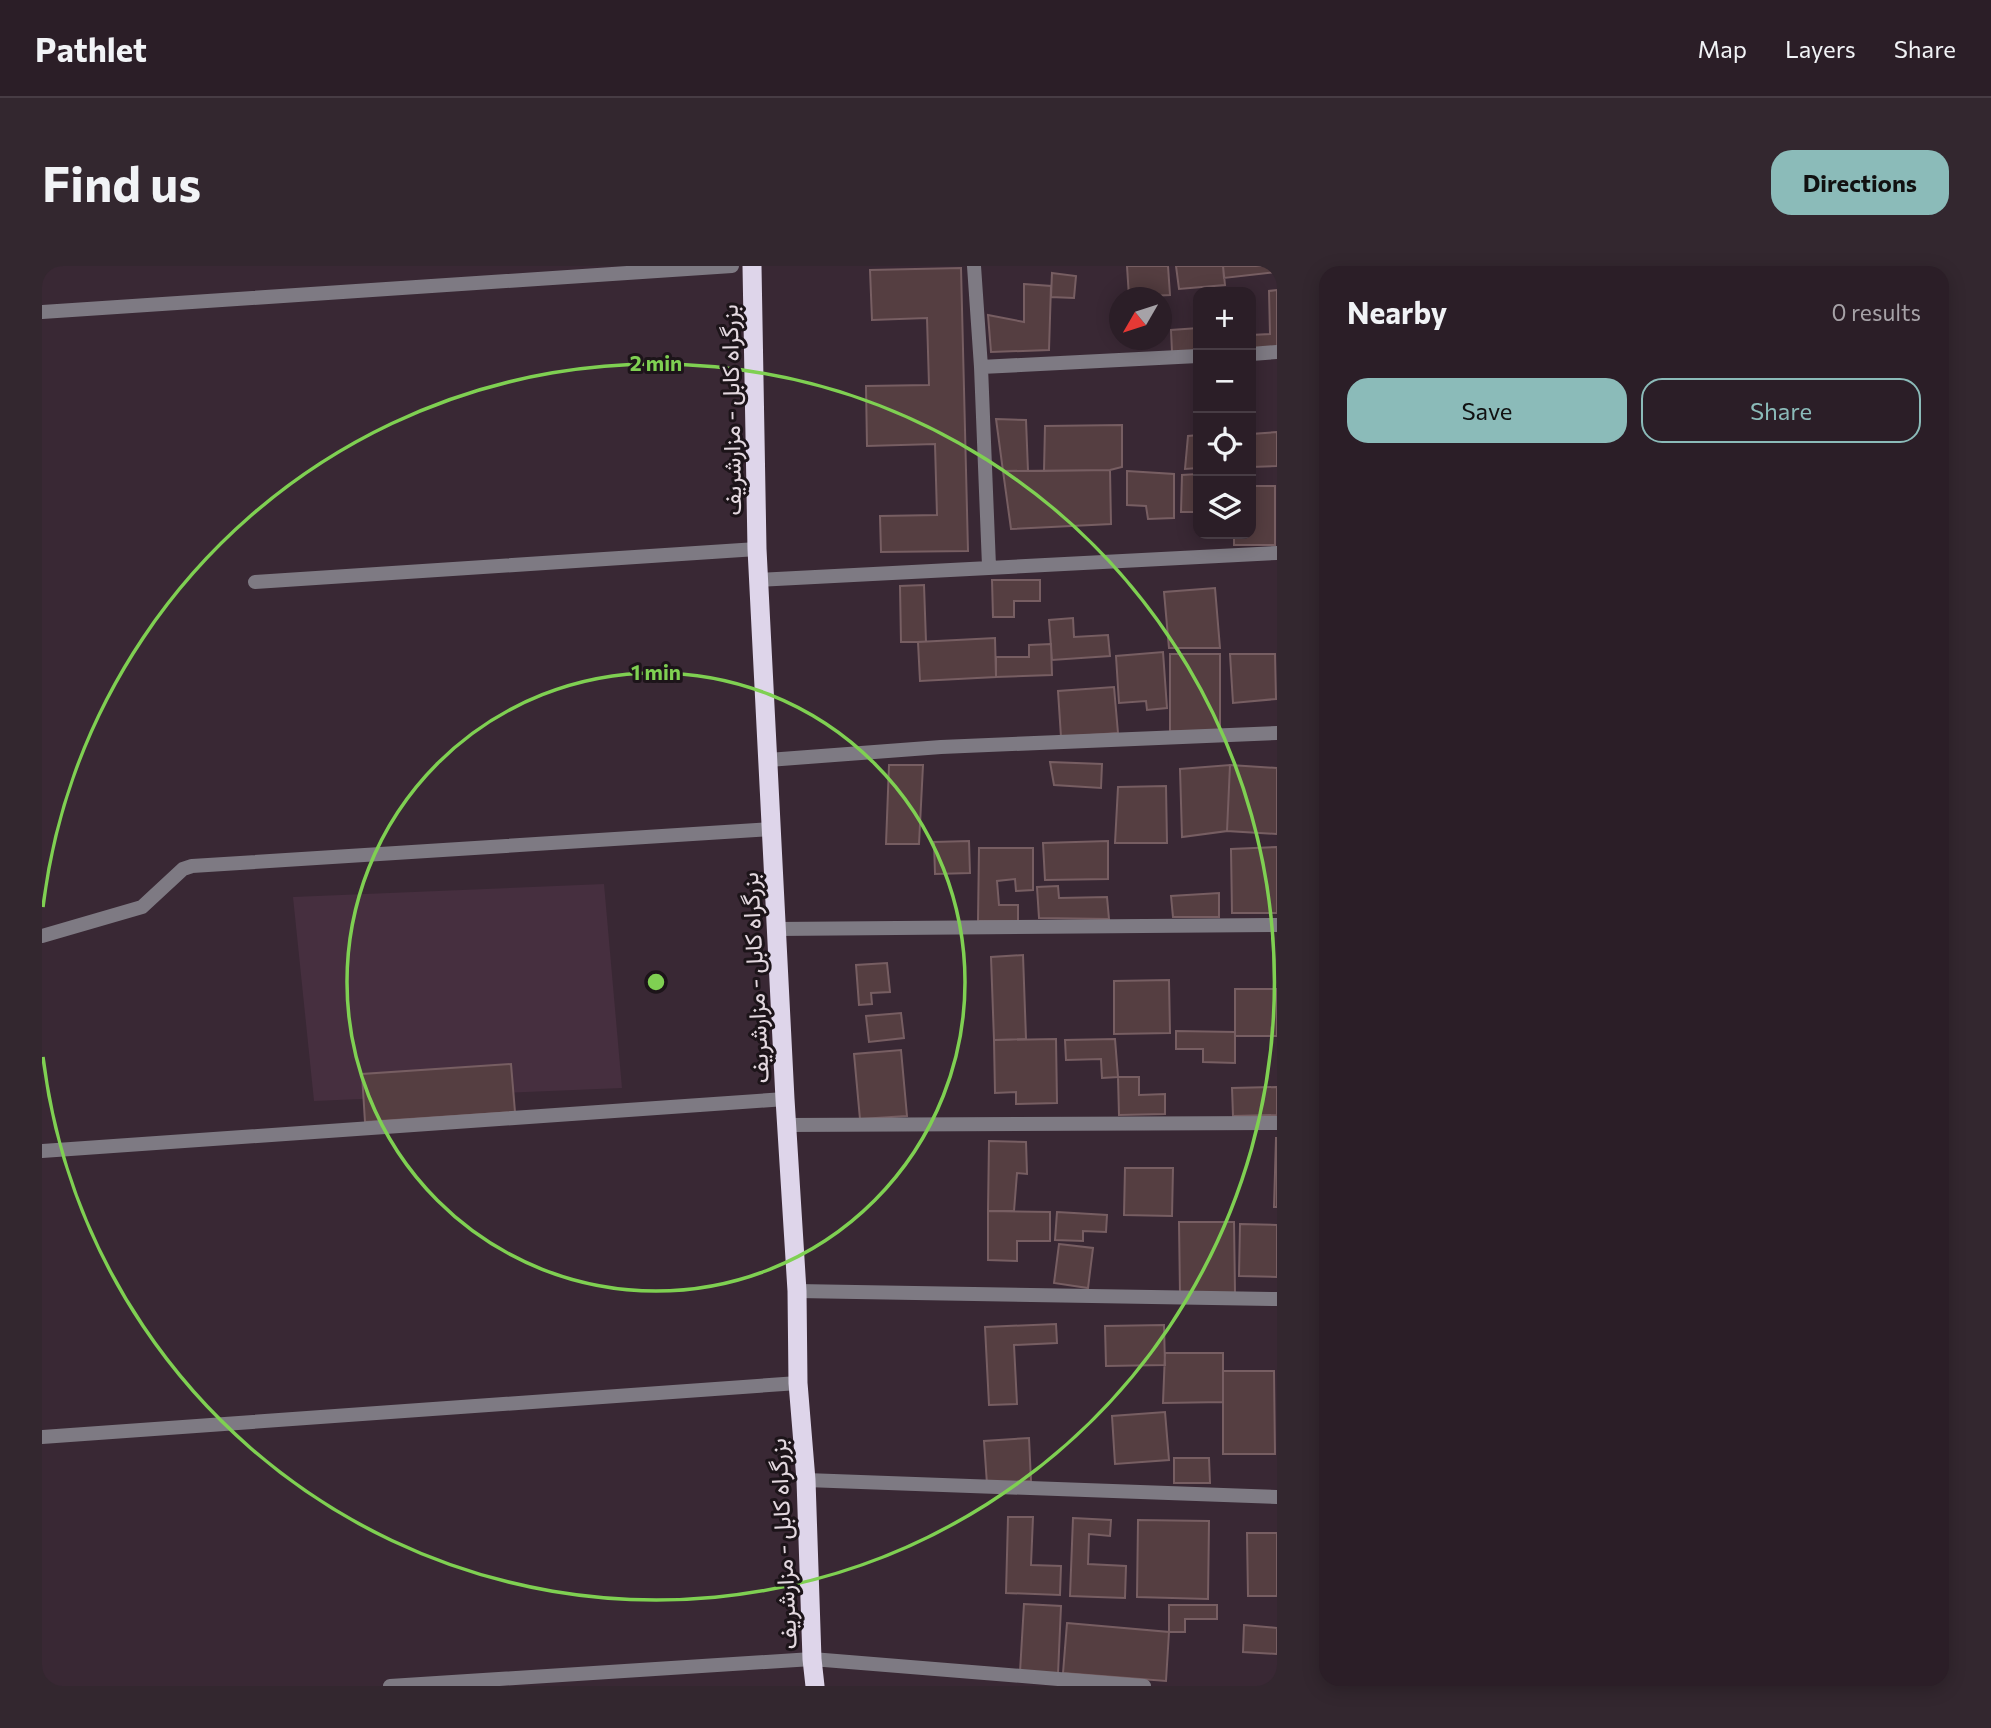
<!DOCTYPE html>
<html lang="en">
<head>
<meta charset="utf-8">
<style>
  body { margin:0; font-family:Commissioner,Vazirmatn,sans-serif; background:#33272f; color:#f1f3f6 }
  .controls { position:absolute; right:21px; top:21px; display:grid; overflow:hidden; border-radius:14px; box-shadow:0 4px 18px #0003 }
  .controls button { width:63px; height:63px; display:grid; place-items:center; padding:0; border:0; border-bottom:2px solid #473c44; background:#2b1e27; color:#f1f3f6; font:35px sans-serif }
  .compass { position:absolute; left:1067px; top:21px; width:63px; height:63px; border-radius:50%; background:#2b1e27; box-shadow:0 4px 18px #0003; rotate:231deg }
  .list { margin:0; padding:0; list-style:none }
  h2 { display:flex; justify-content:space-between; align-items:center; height:91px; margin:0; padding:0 28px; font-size:30px }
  h2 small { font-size:23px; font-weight:400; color:#a6a2a7 }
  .actions { display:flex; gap:14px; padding:21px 28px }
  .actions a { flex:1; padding:16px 0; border:2px solid #8bbbb9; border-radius:21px; text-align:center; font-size:24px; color:#8bbbb9 }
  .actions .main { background:#8bbbb9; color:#111 }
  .icon { flex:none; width:38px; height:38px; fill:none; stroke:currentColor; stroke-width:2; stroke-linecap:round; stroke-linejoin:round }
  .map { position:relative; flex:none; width:1235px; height:1420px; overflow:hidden; border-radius:21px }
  header { display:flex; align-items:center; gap:42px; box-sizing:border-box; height:98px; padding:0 35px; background:#2b1e27; border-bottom:2px solid #473c44 }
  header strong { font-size:33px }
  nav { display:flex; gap:38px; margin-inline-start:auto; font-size:24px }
  .intro { display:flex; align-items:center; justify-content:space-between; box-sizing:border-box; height:168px; padding:0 42px }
  h1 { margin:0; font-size:49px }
  .button { padding:18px 32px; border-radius:21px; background:#8bbbb9; color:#111; font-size:24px; font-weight:700 }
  main { display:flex; gap:42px; padding:0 42px }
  aside { flex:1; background:#2b1e27; border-radius:21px; box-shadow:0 4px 18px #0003 }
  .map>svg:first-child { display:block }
  .built { fill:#462f3f }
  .building { fill:#553e41; stroke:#775e62; stroke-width:2 }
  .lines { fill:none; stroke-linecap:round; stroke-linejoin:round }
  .minor { stroke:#7e7a83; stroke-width:14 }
  .trunk { stroke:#ded5ea; stroke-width:19 }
  .ring { fill:none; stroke:#7fd052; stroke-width:3.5 }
  .labels { text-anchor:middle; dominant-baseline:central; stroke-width:6; stroke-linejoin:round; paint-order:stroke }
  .street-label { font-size:24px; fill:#e3d8df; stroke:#1c1419 }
  .centre { fill:#7fd052; stroke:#1c1419; stroke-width:3.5 }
  .ring-label { font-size:21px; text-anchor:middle; font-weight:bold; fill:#7fd052; stroke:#1c1419; stroke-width:6; stroke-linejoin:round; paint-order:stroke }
</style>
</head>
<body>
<header>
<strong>Pathlet</strong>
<nav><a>Map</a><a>Layers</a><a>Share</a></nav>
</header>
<div class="intro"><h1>Find us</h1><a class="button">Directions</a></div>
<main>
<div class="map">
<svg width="1235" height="1420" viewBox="0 0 1235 1420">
  <rect width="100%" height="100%" fill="#392834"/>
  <path class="built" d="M 562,618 L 580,822 L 272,835 L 251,631 Z"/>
  <path class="building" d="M 1085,0 L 1126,0 L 1128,29 L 1087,31 Z
    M 1134,0 L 1181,0 L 1183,19 L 1137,23 Z
    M 1181,0 L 1235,0 L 1235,6 L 1182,12 Z
    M 919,2 L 926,285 L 839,286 L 838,250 L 895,249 L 893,178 L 825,180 L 824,120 L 887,119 L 885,52 L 830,54 L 828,4 Z
    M 1010,7 L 1034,10 L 1032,32 L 1009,31 Z
    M 982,18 L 1009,20 L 1007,84 L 949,86 L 946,49 L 982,56 Z
    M 1235,24 L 1235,82 L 1209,83 L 1209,69 L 1228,68 L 1227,25 Z
    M 1156,62 L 1156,85 L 1130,86 L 1129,64 Z
    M 954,153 L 984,154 L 986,205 L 961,205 Z
    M 1080,159 L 1080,201 L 1068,204 L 1002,205 L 1003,160 Z
    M 1235,166 L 1235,200 L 1209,201 L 1209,168 Z
    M 1156,169 L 1156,202 L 1143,203 L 1146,170 Z
    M 1068,204 L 1069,258 L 969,263 L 961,205 Z
    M 1085,205 L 1132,208 L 1132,252 L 1106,253 L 1104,240 L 1085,239 Z
    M 1156,208 L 1156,246 L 1139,246 L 1140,209 Z
    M 1209,220 L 1233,220 L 1233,279 L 1192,279 L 1192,268 L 1209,268 Z
    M 950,314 L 998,314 L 998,335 L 972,335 L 972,351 L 951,351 Z
    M 882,319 L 884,376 L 859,376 L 858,320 Z
    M 1173,322 L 1178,382 L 1127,382 L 1122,326 Z
    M 1031,352 L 1032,371 L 1066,369 L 1068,390 L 1010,394 L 1007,354 Z
    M 953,372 L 954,411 L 878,415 L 876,376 Z
    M 1009,378 L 1010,409 L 954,411 L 954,391 L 987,391 L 987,379 Z
    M 1121,386 L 1125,442 L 1105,444 L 1104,435 L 1077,437 L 1074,390 Z
    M 1128,388 L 1178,388 L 1178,466 L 1128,465 Z
    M 1188,388 L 1233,388 L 1234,433 L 1191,437 Z
    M 1072,421 L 1076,467 L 1019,471 L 1016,425 Z
    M 1008,496 L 1060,498 L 1059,522 L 1012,519 Z
    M 847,499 L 881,499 L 877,578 L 844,578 Z
    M 1188,499 L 1185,565 L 1140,571 L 1138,503 Z
    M 1188,499 L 1235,502 L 1235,568 L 1185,565 Z
    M 1124,520 L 1125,577 L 1073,577 L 1076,521 Z
    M 927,575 L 928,607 L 893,608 L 892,576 Z
    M 1066,575 L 1066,613 L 1003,614 L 1001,577 Z
    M 1235,581 L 1235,647 L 1190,647 L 1189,583 Z
    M 937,582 L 991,582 L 991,624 L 974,625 L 973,613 L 955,615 L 957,639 L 976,639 L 976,655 L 936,655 Z
    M 1016,620 L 1017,632 L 1065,631 L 1067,653 L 997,652 L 995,621 Z
    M 1177,627 L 1177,651 L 1131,651 L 1129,630 Z
    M 981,689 L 984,773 L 952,774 L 949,691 Z
    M 845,697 L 848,726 L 829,727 L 830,738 L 817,739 L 814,699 Z
    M 1127,714 L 1128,767 L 1072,768 L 1072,715 Z
    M 1193,723 L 1235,723 L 1235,770 L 1193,770 Z
    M 859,747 L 862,772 L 827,776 L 824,750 Z
    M 1134,765 L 1193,766 L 1193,797 L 1161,796 L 1161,783 L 1134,783 Z
    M 1014,773 L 1015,837 L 974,838 L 974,826 L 953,827 L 952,774 Z
    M 1073,773 L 1076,811 L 1060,812 L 1059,793 L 1024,794 L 1023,774 Z
    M 859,784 L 865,850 L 818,853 L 812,788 Z
    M 469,798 L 473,846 L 323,856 L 320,808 Z
    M 1076,811 L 1097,811 L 1097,829 L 1123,828 L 1123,848 L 1077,849 Z
    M 1235,821 L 1235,849 L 1191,850 L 1190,822 Z
    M 1234,872 L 1235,872 L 1235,941 L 1232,941 Z
    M 947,875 L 984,876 L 985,908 L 975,907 L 972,945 L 946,945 Z
    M 1083,902 L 1131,902 L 1130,950 L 1082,949 Z
    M 946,945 L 1008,946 L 1008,975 L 975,975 L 975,995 L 946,994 Z
    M 1015,946 L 1065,949 L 1064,966 L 1041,965 L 1041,975 L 1013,974 Z
    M 1137,956 L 1192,956 L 1193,1027 L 1138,1028 Z
    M 1198,958 L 1235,959 L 1235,1011 L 1197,1010 Z
    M 1017,978 L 1051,982 L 1046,1022 L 1012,1017 Z
    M 1014,1058 L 1015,1077 L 972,1079 L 975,1138 L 947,1139 L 943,1061 Z
    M 1122,1059 L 1123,1099 L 1064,1100 L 1063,1060 Z
    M 1123,1087 L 1181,1087 L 1181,1136 L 1121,1137 Z
    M 1181,1105 L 1232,1105 L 1233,1188 L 1181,1188 Z
    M 1123,1146 L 1127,1194 L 1073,1198 L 1070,1150 Z
    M 987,1172 L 989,1215 L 945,1218 L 942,1175 Z
    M 1132,1192 L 1167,1192 L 1168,1217 L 1132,1217 Z
    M 966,1251 L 991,1251 L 989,1299 L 1019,1300 L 1018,1329 L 964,1327 Z
    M 1031,1252 L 1069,1254 L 1068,1270 L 1047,1268 L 1046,1298 L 1084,1300 L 1083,1332 L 1028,1330 Z
    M 1096,1254 L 1167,1255 L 1166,1333 L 1095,1331 Z
    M 1205,1267 L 1235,1267 L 1235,1330 L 1206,1330 Z
    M 982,1338 L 1019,1340 L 1016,1408 L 978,1406 Z
    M 1127,1339 L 1175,1339 L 1175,1353 L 1143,1353 L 1143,1366 L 1127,1366 Z
    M 1025,1357 L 1127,1366 L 1124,1415 L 1021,1407 Z
    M 1202,1359 L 1235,1362 L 1235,1388 L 1201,1386 Z"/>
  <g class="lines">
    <path class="minor" d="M 932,0 L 939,101 L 947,300
      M 0,46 L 690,0
      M 1209,88 L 1235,86
      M 939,101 L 1156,90
      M 717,314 L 1235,287
      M 213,316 L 715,283
      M 726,494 L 899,481 L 1235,467
      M 734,663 L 1235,659
      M 0,670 L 100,641 L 141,603 L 150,600 L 729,563
      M 744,859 L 1235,857
      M 0,885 L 743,833
      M 755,1025 L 1235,1033
      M 0,1171 L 756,1117
      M 764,1214 L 1235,1231
      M 348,1420 L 770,1393 L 1102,1420"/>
    <path class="trunk" d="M 710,0 L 715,283 L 743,833 L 755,1025 L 756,1117 L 764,1214 L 770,1393 L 773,1420"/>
  </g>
  <g class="ring">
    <circle cx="614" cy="716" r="309"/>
    <path d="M1 641A618 618 0 1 1 1 791"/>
  </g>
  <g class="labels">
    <g class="street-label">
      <text transform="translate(688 144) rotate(-91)">بزرگراه کابل - مزارشریف</text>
      <text transform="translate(712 712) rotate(-93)">بزرگراه کابل - مزارشریف</text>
      <text transform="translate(740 1278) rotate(-93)">بزرگراه کابل - مزارشریف</text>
    </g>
  </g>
  <circle cx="614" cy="716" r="10" class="centre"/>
  <g class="ring-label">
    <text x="614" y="105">2 min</text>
    <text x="614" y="414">1 min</text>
  </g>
</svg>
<div class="controls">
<button>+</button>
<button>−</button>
<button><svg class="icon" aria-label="locate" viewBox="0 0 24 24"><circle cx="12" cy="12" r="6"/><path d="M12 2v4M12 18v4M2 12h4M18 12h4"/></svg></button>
<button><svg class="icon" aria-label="layers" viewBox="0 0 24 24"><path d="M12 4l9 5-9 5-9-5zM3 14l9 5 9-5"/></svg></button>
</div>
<svg class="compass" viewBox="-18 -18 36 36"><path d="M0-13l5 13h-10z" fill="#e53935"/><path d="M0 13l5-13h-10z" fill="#a6a2a7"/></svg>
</div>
<aside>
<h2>Nearby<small>0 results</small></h2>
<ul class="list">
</ul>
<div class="actions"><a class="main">Save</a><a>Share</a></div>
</aside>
</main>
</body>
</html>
